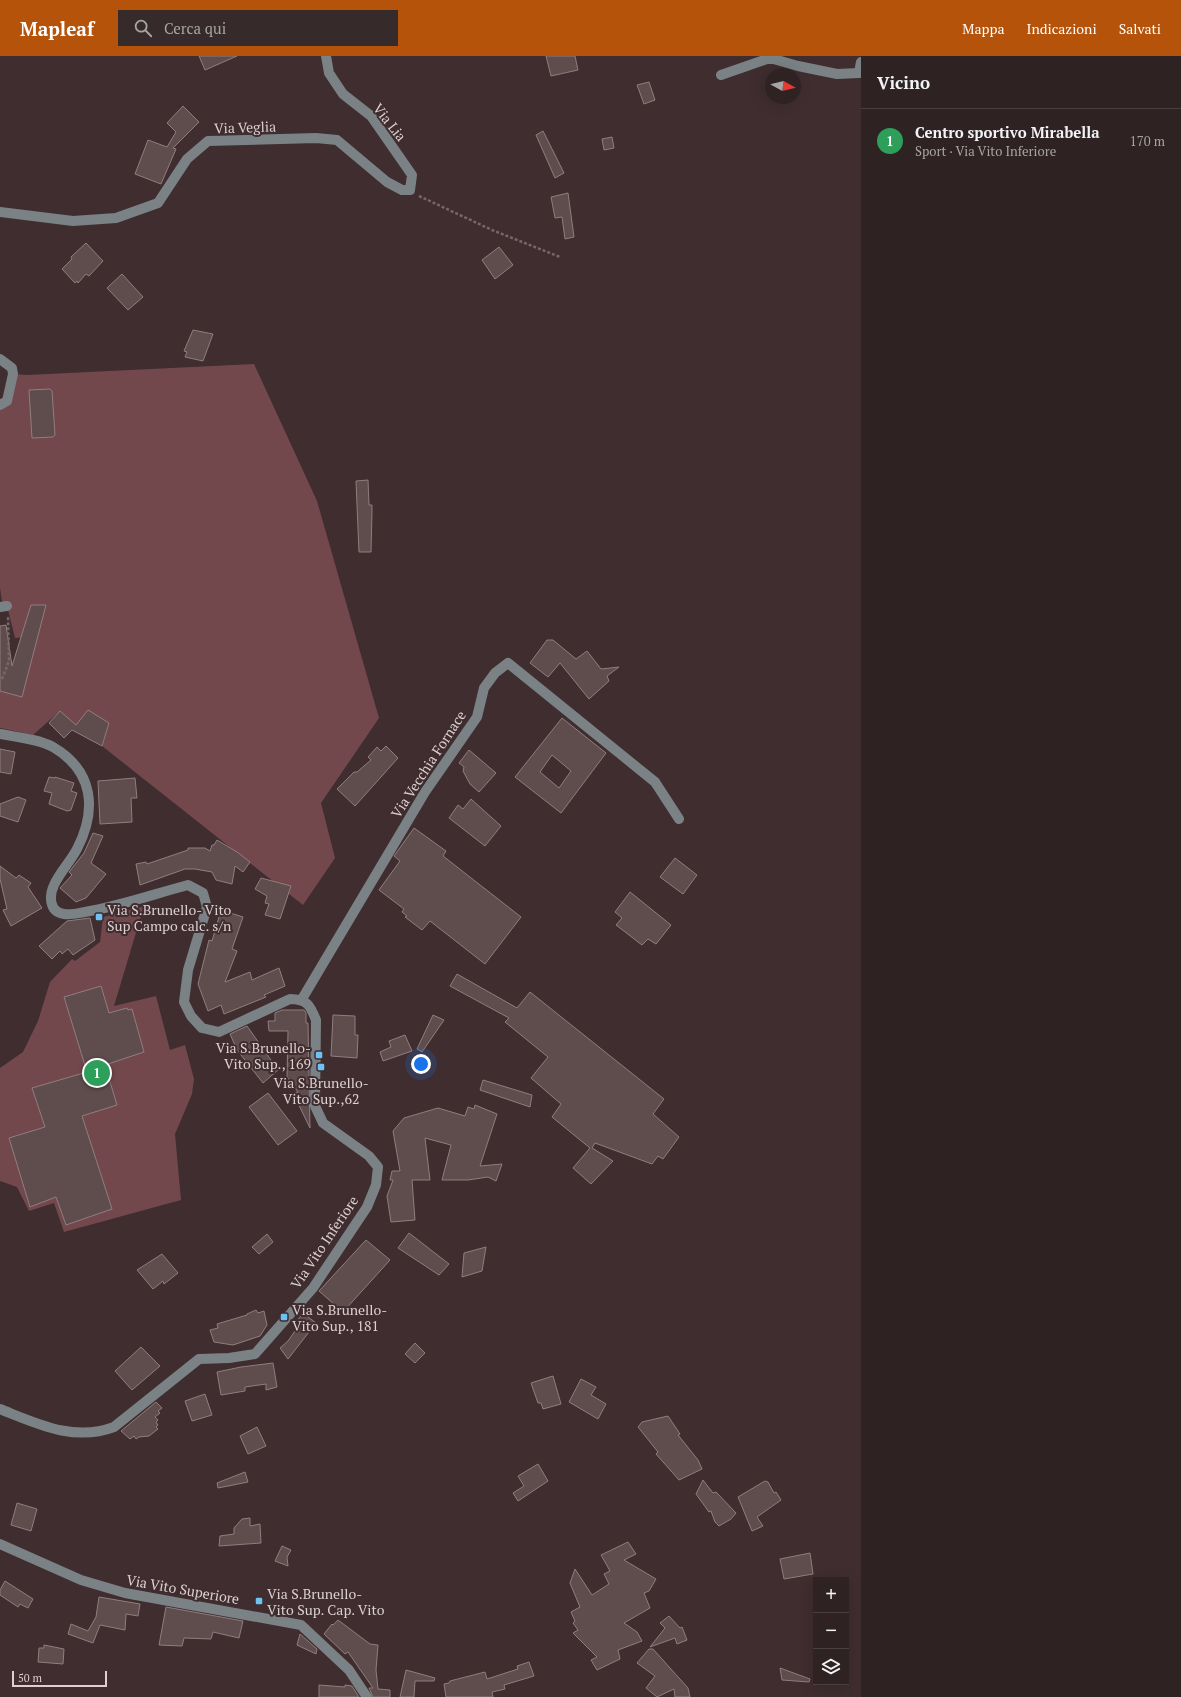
<!DOCTYPE html>
<html lang="it">
<head>
<meta charset="utf-8">
<style>
  body { margin:0; font-family:"PT Serif",serif; background:#372a2b; color:#f1f3f6 }
  .controls { position:absolute; right:12px; bottom:12px; display:grid; overflow:hidden; border-radius:0px; box-shadow:0 4px 16px #0002 }
  .controls button { width:36px; height:36px; display:grid; place-items:center; padding:0; border:0; border-bottom:1px solid #4a3f41; background:#2f2223; color:#f1f3f6; font:20px sans-serif }
  .compass { position:absolute; left:765px; top:12px; width:36px; height:36px; border-radius:50%; background:#2f2223; box-shadow:0 4px 16px #0002; rotate:98deg }
  .scale { position:absolute; left:12px; bottom:10px; width:95px; box-sizing:border-box; padding-left:4px; border:2px solid #dcd0d1; border-top:0; font-size:11px; line-height:14px; white-space:nowrap; color:#dcd0d1; -webkit-text-stroke:3px #3f2d2f; paint-order:stroke }
  .you { position:absolute; left:421px; top:1008px; width:14px; height:14px; margin:-10px; border:3px solid #fff; border-radius:50%; background:#1a73e8; box-shadow:0 0 0 6px #1a73e833 }
  .badge { display:grid; place-items:center; width:26px; height:26px; border-radius:50%; background:#b45309; color:#fff; font-size:13px; font-weight:700 }
  .pin { position:absolute; translate:-50% -50%; border:2px solid #fff; box-shadow:0 1px 4px #0006 }
  .list { margin:0; padding:0; list-style:none }
  h2 { display:flex; justify-content:space-between; align-items:center; height:52px; margin:0; padding:0 16px; font-size:17px }
  h2 small { font-size:13px; font-weight:400; color:#a7a4a6 }
  .list li { display:grid; grid-template-columns:26px 1fr auto; gap:12px; align-items:center; box-sizing:border-box; height:64px; padding:0 16px; border-top:1px solid #4a3f41 }
  .list b { display:block; font-size:15px; white-space:nowrap }
  .list p { margin:0; font-size:13px; white-space:nowrap; color:#a7a4a6 }
  .list em { font-size:13px; font-style:normal; color:#a7a4a6 }
  .icon { flex:none; width:22px; height:22px; fill:none; stroke:currentColor; stroke-width:2; stroke-linecap:round; stroke-linejoin:round }
  .map { position:relative; flex:none; width:861px; height:1641px; overflow:hidden }
  header { display:flex; align-items:center; gap:24px; box-sizing:border-box; height:56px; padding:0 20px; background:#b45309; color:#fff }
  header strong { font-size:19px }
  nav { display:flex; gap:22px; margin-inline-start:auto; font-size:14px }
  .search { width:280px; height:36px; background:#372a2b; display:flex; align-items:center; gap:10px; box-sizing:border-box; padding:0 14px; border-radius:0px; color:#a7a4a6; font-size:15px }
  main { display:flex }
  aside { flex:1; background:#2f2223 }
  .map>svg:first-child { display:block }
  .green { fill:#72484d }
  .building { fill:#5f4d4e; stroke:#917d7f; fill-rule:evenodd }
  .lines { fill:none; stroke-linecap:round; stroke-linejoin:round }
  .path { stroke:#776768; stroke-width:2.5; stroke-dasharray:3 2; stroke-linecap:butt }
  .minor { stroke:#7a8286; stroke-width:10 }
  .poi-dot { fill:#6dc2f3; stroke:#3f2d2f; stroke-width:1.5 }
  .labels { text-anchor:middle; dominant-baseline:central; stroke-width:4; stroke-linejoin:round; paint-order:stroke }
  .street-label { font-size:14px; fill:#dcd0d1; stroke:#3f2d2f }
  .poi-label { font-size:14px; fill:#dcd0d1; stroke:#3f2d2f; text-anchor:start }
</style>
</head>
<body>
<header>
<strong>Mapleaf</strong>
<div class="search"><svg class="icon" aria-label="search" viewBox="0 0 24 24"><circle cx="10" cy="10" r="6"/><path d="M15 15l6 6"/></svg>Cerca qui</div>
<nav><a>Mappa</a><a>Indicazioni</a><a>Salvati</a></nav>
</header>
<main>
<div class="map">
<svg width="861" height="1641" viewBox="0 0 861 1641">
  <rect width="100%" height="100%" fill="#3f2d2f"/>
  <path class="green" d="M 254,308 L 317,445 L 379,662 L 321,747 L 335,802 L 303,849 L 102,690 L 109,668 L 75,670 L 60,655 L 33,679 L 0,672 L 0,635 L 27,581 L 15,582 L 7,550 L 2,546 L 0,532 L 0,349 L 13,318 L 27,319 Z
    M 144,850 L 114,950 L 156,940 L 170,994 L 185,989 L 194,1023 L 192,1038 L 175,1078 L 181,1144 L 64,1176 L 54,1147 L 29,1155 L 17,1131 L 0,1125 L 0,1012 L 23,996 L 38,965 L 50,926 L 72,903 L 75,905 L 100,886 L 103,861 Z"/>
  <path class="building" d="M 199,0 L 237,0 L 205,14 Z
    M 546,0 L 575,0 L 578,14 L 551,20 Z
    M 649,26 L 655,44 L 644,48 L 637,29 Z
    M 183,50 L 199,66 L 173,92 L 176,93 L 161,128 L 135,118 L 148,84 L 167,91 L 176,76 L 167,67 Z
    M 543,75 L 564,117 L 555,122 L 536,79 Z
    M 612,81 L 614,92 L 604,94 L 602,83 Z
    M 568,137 L 574,181 L 565,183 L 562,161 L 555,162 L 551,141 Z
    M 86,187 L 103,205 L 89,220 L 86,218 L 78,227 L 77,225 L 75,227 L 62,213 L 72,203 L 71,201 Z
    M 499,191 L 513,209 L 495,223 L 482,204 Z
    M 122,218 L 143,241 L 128,254 L 107,232 Z
    M 193,274 L 213,278 L 203,305 L 185,301 L 187,296 L 184,295 Z
    M 50,333 L 52,335 L 55,379 L 53,381 L 32,382 L 29,334 Z
    M 368,424 L 369,449 L 372,449 L 372,455 L 371,496 L 359,496 L 356,425 Z
    M 31,549 L 46,549 L 22,641 L 0,635 L 0,570 L 6,569 L 12,610 Z
    M 547,584 L 553,584 L 576,603 L 587,595 L 601,613 L 619,611 L 607,620 L 609,625 L 589,643 L 560,607 L 548,621 L 530,607 Z
    M 88,654 L 109,667 L 102,690 L 72,674 L 64,682 L 49,667 L 60,655 L 76,669 Z
    M 562,662 L 606,697 L 561,757 L 515,721 ZM 552,699 L 571,715 L 559,732 L 540,716 Z
    M 386,690 L 398,702 L 355,750 L 337,733 L 354,716 L 357,716 L 371,704 L 368,701 L 377,691 L 381,695 Z
    M 0,693 L 15,696 L 11,718 L 0,716 Z
    M 469,694 L 496,717 L 479,736 L 470,728 L 463,715 L 464,711 L 459,707 Z
    M 49,721 L 55,722 L 55,721 L 74,727 L 71,735 L 77,737 L 71,754 L 67,755 L 49,748 L 52,737 L 44,735 Z
    M 135,722 L 137,742 L 131,742 L 132,766 L 100,768 L 98,725 Z
    M 18,741 L 26,744 L 18,766 L 0,760 L 0,748 Z
    M 471,743 L 501,770 L 485,790 L 449,762 L 458,749 L 463,753 Z
    M 414,772 L 446,795 L 443,800 L 521,861 L 485,908 L 430,865 L 422,874 L 405,861 L 407,860 L 402,856 L 404,853 L 379,834 L 400,805 L 394,800 Z
    M 93,777 L 103,780 L 91,807 L 106,818 L 86,842 L 76,846 L 60,832 L 72,819 L 69,816 L 84,797 Z
    M 217,784 L 237,796 L 250,806 L 243,816 L 235,810 L 232,828 L 216,824 L 212,816 L 195,813 L 185,813 L 140,829 L 136,808 L 146,806 L 147,808 L 188,794 L 188,792 L 205,792 L 210,795 L 212,789 L 214,789 Z
    M 675,802 L 697,819 L 683,838 L 660,821 Z
    M 0,810 L 16,822 L 19,819 L 31,827 L 28,831 L 42,852 L 11,870 L 3,854 L 7,853 L 0,823 Z
    M 261,822 L 291,830 L 280,863 L 265,859 L 269,848 L 265,847 L 267,840 L 255,833 Z
    M 630,836 L 671,869 L 656,888 L 648,883 L 642,889 L 616,869 L 622,862 L 615,856 Z
    M 221,854 L 243,861 L 232,893 L 237,895 L 225,926 L 250,916 L 252,924 L 279,912 L 285,930 L 264,939 L 266,941 L 224,958 L 221,949 L 208,955 L 198,928 L 209,884 L 212,885 Z
    M 90,862 L 95,884 L 73,899 L 68,893 L 62,898 L 60,895 L 52,903 L 39,890 L 67,865 Z
    M 457,918 L 517,952 L 530,936 L 664,1043 L 653,1058 L 679,1081 L 663,1103 L 658,1100 L 652,1108 L 595,1087 L 592,1092 L 613,1105 L 591,1128 L 573,1112 L 590,1092 L 552,1061 L 561,1048 L 531,1022 L 548,1001 L 505,966 L 509,962 L 450,930 Z
    M 101,930 L 109,957 L 127,952 L 128,954 L 132,953 L 144,996 L 105,1009 L 117,1049 L 82,1060 L 112,1153 L 66,1169 L 56,1141 L 30,1151 L 9,1082 L 45,1071 L 32,1032 L 87,1016 L 64,941 Z
    M 282,954 L 304,954 L 306,957 L 306,967 L 308,967 L 310,1072 L 293,1037 L 298,1036 L 287,1021 L 288,975 L 269,975 L 268,965 L 275,965 L 275,957 Z
    M 333,959 L 355,960 L 355,979 L 358,979 L 357,1002 L 331,1000 Z
    M 433,959 L 444,964 L 422,996 L 417,993 Z
    M 247,970 L 278,1014 L 263,1027 L 237,994 L 230,978 Z
    M 405,979 L 412,995 L 383,1005 L 380,996 L 391,991 L 389,985 Z
    M 483,1024 L 532,1039 L 530,1051 L 480,1034 Z
    M 268,1037 L 297,1075 L 278,1089 L 249,1051 Z
    M 475,1049 L 497,1058 L 480,1110 L 502,1108 L 496,1125 L 488,1121 L 468,1124 L 442,1124 L 451,1089 L 425,1082 L 430,1124 L 412,1124 L 415,1164 L 391,1166 L 387,1140 L 393,1124 L 390,1124 L 392,1115 L 400,1115 L 393,1075 L 404,1062 L 438,1052 L 465,1060 L 468,1051 L 474,1053 Z
    M 409,1177 L 449,1208 L 439,1219 L 398,1192 Z
    M 267,1178 L 273,1186 L 259,1198 L 252,1191 Z
    M 366,1184 L 390,1204 L 343,1256 L 319,1235 Z
    M 486,1191 L 482,1215 L 462,1221 L 464,1197 Z
    M 162,1198 L 178,1217 L 164,1228 L 163,1225 L 153,1233 L 137,1214 Z
    M 256,1254 L 258,1257 L 264,1255 L 267,1269 L 260,1280 L 233,1289 L 214,1286 L 210,1274 L 218,1272 L 217,1268 L 247,1259 L 247,1258 Z
    M 303,1257 L 316,1267 L 288,1303 L 280,1292 L 288,1285 L 300,1268 L 297,1265 Z
    M 415,1287 L 425,1297 L 415,1307 L 405,1298 Z
    M 141,1291 L 160,1310 L 132,1334 L 115,1315 Z
    M 273,1307 L 277,1331 L 266,1334 L 266,1328 L 245,1331 L 245,1335 L 221,1339 L 217,1316 L 241,1311 Z
    M 553,1320 L 561,1348 L 543,1353 L 541,1347 L 538,1347 L 531,1327 Z
    M 581,1323 L 596,1331 L 591,1339 L 606,1348 L 598,1363 L 569,1346 Z
    M 205,1338 L 212,1359 L 192,1365 L 185,1345 Z
    M 156,1346 L 162,1352 L 158,1355 L 160,1357 L 155,1361 L 158,1364 L 156,1366 L 158,1369 L 156,1371 L 158,1373 L 149,1380 L 139,1381 L 136,1383 L 134,1380 L 130,1383 L 121,1375 Z
    M 668,1360 L 680,1378 L 678,1379 L 698,1404 L 702,1413 L 679,1424 L 656,1398 L 658,1396 L 638,1371 L 642,1366 Z
    M 257,1371 L 266,1390 L 248,1398 L 240,1380 Z
    M 538,1408 L 548,1425 L 518,1445 L 513,1437 L 524,1430 L 518,1420 Z
    M 245,1416 L 248,1426 L 218,1432 L 217,1427 Z
    M 703,1424 L 713,1437 L 716,1436 L 736,1457 L 731,1463 L 719,1470 L 715,1466 L 711,1455 L 709,1456 L 696,1438 Z
    M 765,1425 L 768,1426 L 774,1437 L 776,1436 L 781,1444 L 757,1461 L 763,1470 L 752,1475 L 738,1441 Z
    M 17,1447 L 37,1453 L 31,1475 L 11,1469 Z
    M 250,1462 L 250,1470 L 260,1468 L 261,1487 L 219,1490 L 220,1480 L 234,1478 L 234,1472 L 242,1463 Z
    M 628,1486 L 636,1498 L 624,1504 L 656,1523 L 649,1535 L 644,1537 L 650,1552 L 624,1567 L 637,1576 L 642,1585 L 618,1594 L 620,1603 L 597,1614 L 591,1604 L 597,1601 L 573,1577 L 578,1574 L 573,1567 L 575,1565 L 571,1556 L 580,1551 L 570,1527 L 575,1513 L 592,1539 L 609,1528 L 604,1518 L 610,1515 L 601,1499 Z
    M 282,1490 L 291,1494 L 287,1501 L 288,1510 L 275,1505 Z
    M 810,1497 L 813,1518 L 784,1523 L 780,1503 Z
    M 5,1525 L 33,1543 L 28,1552 L 20,1548 L 18,1551 L 0,1539 L 0,1534 Z
    M 99,1541 L 140,1548 L 138,1560 L 126,1558 L 125,1574 L 100,1569 L 93,1587 L 68,1578 L 71,1568 L 88,1575 L 96,1561 Z
    M 166,1551 L 243,1565 L 239,1582 L 213,1576 L 211,1583 L 184,1582 L 182,1590 L 159,1589 Z
    M 669,1560 L 680,1572 L 682,1571 L 687,1584 L 677,1588 L 675,1582 L 650,1591 L 665,1572 L 660,1567 Z
    M 338,1564 L 370,1588 L 378,1589 L 376,1614 L 378,1633 L 390,1634 L 390,1641 L 373,1641 L 369,1632 L 373,1632 L 348,1596 L 345,1598 L 324,1578 L 332,1568 L 333,1569 Z
    M 300,1578 L 317,1593 L 316,1598 L 297,1589 Z
    M 44,1589 L 64,1593 L 63,1608 L 38,1606 L 39,1592 L 44,1592 Z
    M 649,1593 L 653,1593 L 688,1632 L 690,1641 L 675,1641 L 674,1633 L 657,1641 L 646,1632 L 655,1620 L 637,1607 Z
    M 529,1606 L 534,1620 L 504,1629 L 505,1633 L 492,1636 L 493,1641 L 446,1641 L 444,1628 L 449,1627 L 450,1625 L 485,1616 L 487,1623 L 518,1613 L 517,1610 Z
    M 780,1612 L 810,1623 L 809,1626 L 782,1624 Z
    M 406,1614 L 435,1622 L 434,1625 L 415,1625 L 414,1641 L 400,1641 Z
    M 319,1629 L 345,1631 L 345,1629 L 352,1630 L 359,1641 L 319,1641 Z"/>
  <g class="lines">
    <path class="path" d="M 419,140 L 492,174 L 560,201
      M 2,623 L 9,605 L 8,561"/>
    <path class="minor" d="M 721,19 L 770,2 L 798,10 L 837,18 L 859,17 L 861,6
      M 0,156 L 73,165 L 116,162 L 158,147 L 187,103 L 208,85 L 316,82 L 337,84 L 387,126 L 402,134 L 410,134 L 412,119 L 371,60 L 343,38 L 329,17 L 326,0
      M 0,303 L 12,312 L 13,318 L 7,345 L 0,349
      M 0,551 L 7,550
      M 0,678 C 16,681 38,683 53,691 C 94,715 97,754 77,793 C 70,806 60,816 54,829 C 49,840 49,856 64,858 C 71,859 79,857 85,856 C 120,850 154,838 188,829 L 203,837 L 207,851 L 188,914 L 184,946 L 191,960 L 202,972 L 219,976 L 290,943 C 307,943 310,949 316,964 L 315,1050 L 323,1067 L 369,1100 L 378,1111 L 376,1129 L 367,1151 L 313,1232 L 255,1298 L 229,1302 L 199,1303 L 114,1371 C 74,1386 38,1368 0,1353
      M 302,943 L 425,736 L 477,661 L 484,632 L 495,617 L 508,607 L 655,726 L 679,763
      M 0,1488 L 81,1524 L 125,1537 L 301,1569 L 349,1614 L 367,1641"/>
  </g>
  <g class="poi-dot">
    <rect x="95" y="857" width="8" height="8" rx="2"/>
    <rect x="315" y="995" width="8" height="8" rx="2"/>
    <rect x="317" y="1007" width="8" height="8" rx="2"/>
    <rect x="280" y="1257" width="8" height="8" rx="2"/>
    <rect x="255" y="1541" width="8" height="8" rx="2"/>
  </g>
  <g class="labels">
    <g class="street-label">
      <text transform="translate(390 66) rotate(52)">Via Lia</text>
      <text transform="translate(245 71) rotate(-2)">Via Veglia</text>
      <text transform="translate(428 708) rotate(-57)">Via Vecchia Fornace</text>
      <text transform="translate(324 1186) rotate(-56)">Via Vito Inferiore</text>
      <text transform="translate(183 1533) rotate(10)">Via Vito Superiore</text>
    </g>
    <g class="poi-label">
      <text x="107" y="853">Via S.Brunello- Vito<tspan x="107" dy="16">Sup Campo calc. s/n</tspan></text>
      <text x="311" y="991" text-anchor="end">Via S.Brunello-<tspan x="311" dy="16">Vito Sup., 169</tspan></text>
      <text x="321" y="1026" text-anchor="middle">Via S.Brunello-<tspan x="321" dy="16">Vito Sup.,62</tspan></text>
      <text x="292" y="1253">Via S.Brunello-<tspan x="292" dy="16">Vito Sup., 181</tspan></text>
      <text x="267" y="1537">Via S.Brunello-<tspan x="267" dy="16">Vito Sup. Cap. Vito</tspan></text>
    </g>
  </g>
</svg>
<div class="controls">
<button>+</button>
<button>−</button>
<button><svg class="icon" aria-label="layers" viewBox="0 0 24 24"><path d="M12 4l9 5-9 5-9-5zM3 14l9 5 9-5"/></svg></button>
</div>
<svg class="compass" viewBox="-18 -18 36 36"><path d="M0-13l5 13h-10z" fill="#e53935"/><path d="M0 13l5-13h-10z" fill="#a7a4a6"/></svg>
<div class="scale">50 m</div>
<div class="you"></div>
<div class="pin badge" style="left:97px;top:1017px;background:#2e9e5b">1</div>
</div>
<aside>
<h2>Vicino<small></small></h2>
<ul class="list">
<li><span class="badge" style="background:#2e9e5b">1</span><div><b>Centro sportivo Mirabella</b><p>Sport · Via Vito Inferiore</p></div><em>170 m</em></li>
</ul>
</aside>
</main>
</body>
</html>
